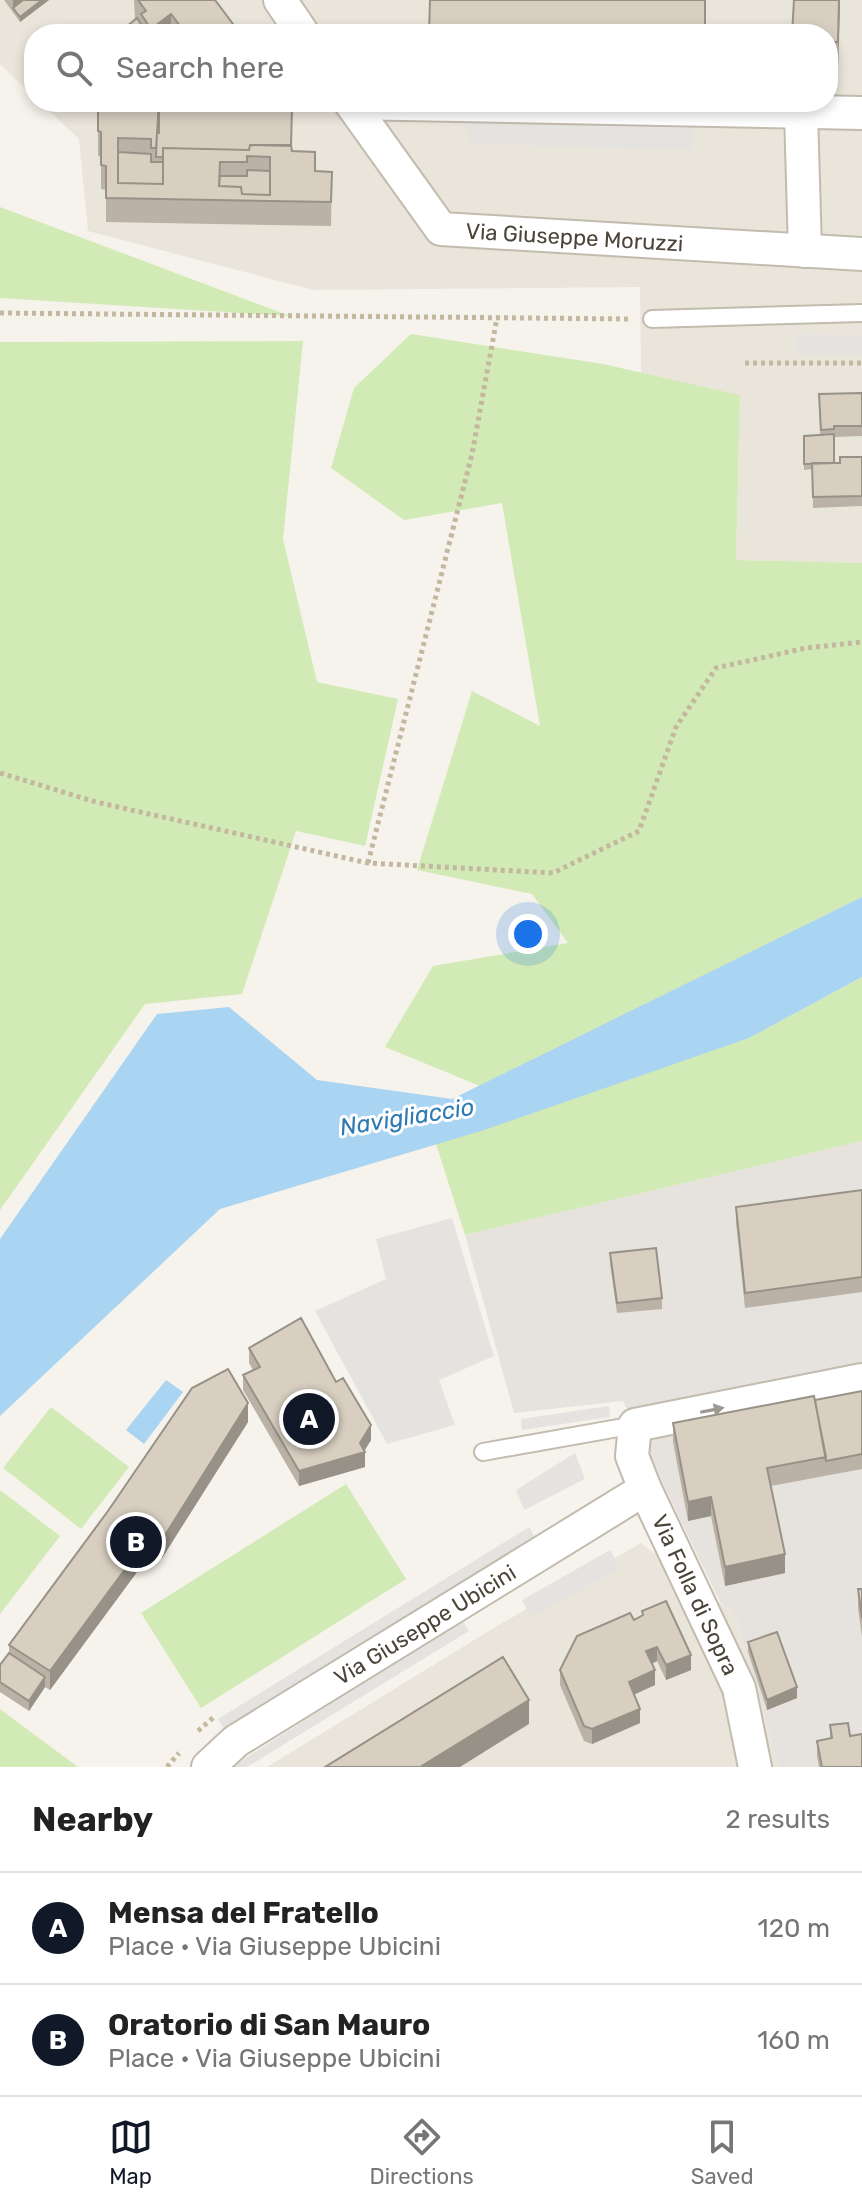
<!DOCTYPE html>
<html lang="en">
<head>
<meta charset="utf-8">
<style>
  body { margin:0; font-family:Rubik,sans-serif; background:#f2f2f2; color:#222 }
  .you { position:absolute; left:528px; top:934px; width:28px; height:28px; margin:-20px; border:6px solid #fff; border-radius:50%; background:#1a73e8; box-shadow:0 0 0 12px #1a73e833 }
  .badge { display:grid; place-items:center; width:52px; height:52px; border-radius:50%; background:#111827; color:#fff; font-size:26px; font-weight:700 }
  .pin { position:absolute; translate:-50% -50%; border:4px solid #fff; box-shadow:0 2px 8px #0006 }
  .list { margin:0; padding:0; list-style:none }
  h2 { display:flex; justify-content:space-between; align-items:center; height:104px; margin:0; padding:0 32px; font-size:34px }
  h2 small { font-size:26px; font-weight:400; color:#767676 }
  .list li { display:grid; grid-template-columns:52px 1fr auto; gap:24px; align-items:center; box-sizing:border-box; height:112px; padding:0 32px; border-top:2px solid #e0e0e0 }
  .list b { display:block; font-size:30px; white-space:nowrap }
  .list p { margin:0; font-size:26px; white-space:nowrap; color:#767676 }
  .list em { font-size:26px; font-style:normal; color:#767676 }
  .icon { flex:none; width:44px; height:44px; fill:none; stroke:currentColor; stroke-width:2; stroke-linecap:round; stroke-linejoin:round }
  .map { position:relative; flex:none; width:862px; height:1767px; overflow:hidden }
  .search { position:absolute; background:#fff; box-shadow:0 4px 12px #0003; left:24px; right:24px; top:24px; height:88px; display:flex; align-items:center; gap:20px; box-sizing:border-box; padding:0 28px; border-radius:32px; color:#767676; font-size:30px }
  .sheet { height:328px; background:#fff }
  nav { display:flex; justify-content:space-around; align-items:center; box-sizing:border-box; height:112px; border-top:2px solid #e0e0e0; background:#fff; font-size:22px; color:#767676 }
  nav a { display:grid; justify-items:center; gap:4px }
  nav .on { color:#111827 }
  .map>svg:first-child { display:block }
  .residential { fill:#eae5da }
  .industrial { fill:#e6e2dd }
  .green { fill:#d2eab5 }
  .parking { fill:#e5e3e0 }
  .water { fill:#a9d4f2 }
  .lines { fill:none; stroke-linecap:round; stroke-linejoin:round }
  .service-casing { stroke:#c2bbae; stroke-width:20 }
  .minor-casing { stroke:#c2bbae; stroke-width:36 }
  .path { stroke:#c4b79f; stroke-width:5; stroke-dasharray:4 4; stroke-linecap:butt }
  .service { stroke:#fff; stroke-width:16 }
  .minor { stroke:#fff; stroke-width:32 }
  .wall { fill:#bab2a6 }
  .shaded-wall { fill:#979187 }
  .building { fill:#d8cfc1; stroke:#979187; stroke-width:2; fill-rule:evenodd }
  .oneway { fill:#9c9892 }
  .labels { text-anchor:middle; dominant-baseline:central; stroke-width:6; stroke-linejoin:round; paint-order:stroke }
  .street-label { font-size:22px; fill:#4b4439; stroke:#fff }
  .water-label { font-size:24px; font-style:italic; fill:#2e7ab2; stroke:#fff }
</style>
</head>
<body>
<div class="map">
<svg width="862" height="1767" viewBox="0 0 862 1767">
  <rect width="100%" height="100%" fill="#f6f3ec"/>
  <path class="residential" d="M 0,0 L 862,0 L 862,563 L 736,560 L 740,395 L 641,373 L 640,287 L 313,290 L 88,231 L 79,139 L 40,102 L 828,102 L 828,34 L 34,34 L 34,97 L 0,64 Z
    M 641,1543 L 735,1614 L 779,1767 L 267,1767 L 497,1626 Z"/>
  <path class="industrial" d="M 862,1141 L 862,1767 L 779,1767 L 735,1614 L 720,1602 L 623,1401 L 514,1413 L 465,1235 Z"/>
  <path class="green" d="M 0,207 L 290,316 L 0,298 Z
    M 411,334 L 603,364 L 740,395 L 736,560 L 862,563 L 862,897 L 480,1086 L 385,1047 L 433,966 L 568,943 L 532,894 L 417,870 L 472,691 L 540,726 L 502,503 L 404,520 L 331,468 L 354,388 Z
    M 303,341 L 283,539 L 317,682 L 398,699 L 365,846 L 296,831 L 242,994 L 145,1004 L 0,1210 L 0,342 Z
    M 862,977 L 862,1141 L 465,1235 L 436,1144 L 749,1038 Z
    M 51,1407 L 129,1467 L 81,1529 L 3,1468 Z
    M 346,1484 L 406,1579 L 201,1708 L 141,1613 Z
    M 0,1490 L 60,1536 L 0,1614 Z
    M 0,1709 L 78,1767 L 0,1767 Z"/>
  <path class="parking" d="M 459,106 L 695,110 L 693,150 L 471,144 Z
    M 796,334 L 862,335 L 862,355 L 796,355 Z
    M 452,1218 L 494,1356 L 439,1380 L 455,1425 L 387,1444 L 315,1311 L 386,1279 L 376,1239 Z
    M 609,1406 L 610,1417 L 522,1430 L 521,1419 Z
    M 575,1453 L 585,1479 L 524,1510 L 516,1490 Z
    M 529,1527 L 535,1537 L 224,1729 L 218,1719 Z
    M 610,1550 L 620,1568 L 531,1618 L 522,1600 Z
    M 462,1619 L 469,1631 L 247,1767 L 232,1767 Z"/>
  <path class="water" d="M 862,897 L 862,977 L 749,1038 L 481,1131 L 220,1209 L 0,1416 L 0,1239 L 157,1014 L 229,1007 L 317,1080 L 452,1099 Z
    M 166,1380 L 183,1392 L 144,1444 L 126,1430 Z"/>
  <g class="lines">
    <g class="service-casing">
      <path id="service" d="M 652,319 L 862,313
        M 483,1452 L 635,1425"/>
    </g>
    <g class="minor-casing">
      <g id="minor">
        <path d="M 280,0 L 303,34"/>
        <path id="s1" d="M 350,102 L 441,229 L 862,254"/>
        <path d="M 351,103 L 862,113"/>
        <path d="M 801,112 L 805,251"/>
        <path id="s2" d="M 208,1767 L 236,1741 L 645,1489"/>
        <path d="M 755,1767 L 739,1688 L 645,1489 L 632,1456 L 635,1425 L 862,1380"/>
      </g>
    </g>
    <path class="path" d="M 0,313 L 631,319
      M 745,363 L 862,363
      M 0,773 L 96,802 L 368,863 L 553,873 L 639,831 L 676,727 L 716,668 L 806,648 L 862,642
      M 368,863 L 472,454 L 497,318
      M 198,1731 L 215,1716
      M 167,1767 L 179,1753"/>
    <use href="#service" class="service"/>
    <use href="#minor" class="minor"/>
  </g>
  <path class="wall" d="M 4,0 L 49,0 L 20,22 Z
    M 134,0 L 215,0 L 236,34 L 127,34 L 126,32 L 126,27 L 135,20 Z
    M 430,0 L 705,34 L 429,34 Z
    M 794,0 L 840,0 L 838,67 L 828,67 L 828,34 Z
    M 98,102 L 159,107 L 292,147 L 292,151 L 315,171 L 332,172 L 331,226 L 106,222 L 106,190 L 101,189 L 101,157 L 98,156 Z
    M 862,393 L 862,436 L 834,437 L 834,463 L 840,463 L 862,457 L 862,506 L 813,508 L 812,469 L 804,470 L 804,436 L 820,435 L 819,394 Z
    M 862,1190 L 862,1292 L 745,1308 L 736,1222 L 736,1207 Z
    M 610,1253 L 662,1298 L 662,1309 L 617,1313 L 610,1263 Z
    M 249,1348 L 336,1382 L 371,1440 L 364,1451 L 365,1467 L 299,1486 L 243,1390 L 243,1375 L 253,1370 L 249,1363 Z
    M 862,1391 L 862,1469 L 771,1486 L 785,1573 L 725,1586 L 711,1516 L 688,1521 L 673,1442 L 673,1423 L 815,1400 Z
    M 248,1422 L 162,1558 L 151,1553 L 50,1690 L 45,1687 L 29,1711 L 0,1692 L 0,1665 L 9,1653 L 9,1645 Z
    M 858,1589 L 862,1589 L 862,1637 L 858,1608 Z
    M 642,1611 L 691,1670 L 666,1680 L 657,1661 L 652,1664 L 655,1685 L 634,1694 L 640,1723 L 592,1744 L 584,1741 L 560,1685 L 560,1670 L 634,1620 L 642,1616 Z
    M 748,1642 L 797,1698 L 767,1710 L 748,1652 Z
    M 830,1725 L 850,1736 L 862,1767 L 819,1767 L 817,1756 L 817,1741 L 830,1739 Z"/>
  <path class="shaded-wall" d="M 13,0 L 30,0 L 13,8 Z
    M 42,0 L 49,0 L 20,22 L 20,17 Z
    M 839,0 L 840,0 L 838,67 L 838,42 Z
    M 171,14 L 171,34 L 151,34 L 151,29 Z
    M 248,1403 L 248,1422 L 162,1558 L 162,1540 Z
    M 371,1425 L 371,1440 L 363,1453 L 365,1452 L 365,1467 L 299,1486 L 299,1471 L 360,1443 Z
    M 711,1497 L 711,1516 L 688,1521 L 688,1502 Z
    M 151,1534 L 151,1553 L 50,1690 L 50,1671 Z
    M 785,1554 L 785,1573 L 725,1586 L 725,1567 Z
    M 657,1647 L 657,1661 L 646,1666 L 646,1651 Z
    M 691,1655 L 691,1670 L 666,1680 L 666,1665 Z
    M 655,1670 L 655,1685 L 629,1697 L 629,1682 Z
    M 45,1677 L 45,1687 L 29,1711 L 29,1701 Z
    M 797,1687 L 797,1698 L 767,1710 L 767,1700 Z
    M 529,1700 L 529,1724 L 460,1767 L 420,1767 Z
    M 640,1709 L 640,1723 L 592,1744 L 592,1729 Z"/>
  <path class="building" d="M 23,0 L 42,0 L 20,17 L 13,8 Z
    M 138,0 L 215,0 L 236,28 L 227,34 L 195,34 L 192,30 L 186,34 L 171,14 L 151,29 L 141,14 L 146,11 Z
    M 430,0 L 705,0 L 705,34 L 429,33 Z
    M 794,0 L 839,0 L 838,42 L 828,42 L 828,34 L 792,34 Z
    M 137,18 L 141,24 L 141,34 L 131,34 L 126,27 Z
    M 98,102 L 159,102 L 156,148 L 151,148 L 151,139 L 118,138 L 118,183 L 163,184 L 163,148 L 249,150 L 250,145 L 291,145 L 292,151 L 315,152 L 315,171 L 332,172 L 331,202 L 106,198 L 106,166 L 101,165 L 101,132 L 98,131 ZM 247,156 L 270,157 L 270,195 L 242,194 L 241,187 L 219,186 L 220,162 L 247,162 Z
    M 159,107 L 292,108 L 291,146 L 250,145 L 249,150 L 163,148 L 163,157 L 156,157 L 157,133 L 159,133 Z
    M 118,152 L 151,154 L 151,162 L 163,162 L 163,184 L 118,183 Z
    M 247,170 L 270,171 L 270,195 L 242,194 L 241,187 L 219,186 L 220,176 L 247,176 Z
    M 862,393 L 862,426 L 834,426 L 834,429 L 821,430 L 819,394 Z
    M 834,434 L 834,463 L 804,464 L 804,436 Z
    M 840,457 L 862,457 L 862,496 L 813,497 L 812,463 L 840,463 Z
    M 862,1190 L 862,1277 L 745,1293 L 736,1207 Z
    M 656,1248 L 662,1298 L 617,1303 L 610,1253 Z
    M 301,1318 L 336,1382 L 343,1378 L 371,1425 L 360,1443 L 365,1452 L 299,1471 L 243,1375 L 260,1367 L 249,1348 Z
    M 228,1369 L 248,1403 L 162,1540 L 151,1534 L 50,1671 L 9,1645 L 108,1511 L 192,1388 Z
    M 862,1391 L 862,1454 L 826,1461 L 815,1400 Z
    M 814,1396 L 826,1457 L 767,1468 L 785,1554 L 725,1567 L 711,1497 L 688,1502 L 673,1423 Z
    M 858,1589 L 862,1589 L 862,1618 Z
    M 666,1601 L 691,1655 L 666,1665 L 657,1647 L 646,1651 L 655,1670 L 629,1682 L 640,1709 L 592,1729 L 584,1726 L 560,1670 L 577,1636 L 630,1613 L 634,1620 L 643,1615 L 642,1611 Z
    M 777,1632 L 797,1687 L 767,1700 L 748,1642 Z
    M 9,1653 L 45,1677 L 29,1701 L 0,1682 L 0,1665 Z
    M 503,1657 L 529,1700 L 420,1767 L 325,1767 Z
    M 848,1723 L 850,1736 L 862,1734 L 862,1767 L 822,1767 L 817,1741 L 832,1738 L 830,1725 Z"/>
  <defs><path id="oneway-solid" d="M-6-.8H1V-3.2L6.5 0L1 3.2V.8H-6Z" transform="scale(2)"/></defs>
  <use class="oneway" href="#oneway-solid" transform="translate(712 1410) rotate(-11)"/>
  <g class="labels">
    <g class="street-label">
      <text stroke="none"><textPath href="#s1" startOffset="290">Via Giuseppe Moruzzi</textPath></text>
      <text transform="translate(695 1595) rotate(65)">Via Folla di Sopra</text>
      <text stroke="none"><textPath href="#s2" startOffset="260">Via Giuseppe Ubicini</textPath></text>
    </g>
    <g class="water-label">
      <text transform="translate(407 1117) rotate(-9)">Navigliaccio</text>
    </g>
  </g>
</svg>
<div class="you"></div>
<div class="pin badge" style="left:309px;top:1419px">A</div>
<div class="pin badge" style="left:136px;top:1542px">B</div>
<div class="search"><svg class="icon" aria-label="search" viewBox="0 0 24 24"><circle cx="10" cy="10" r="6"/><path d="M15 15l6 6"/></svg>Search here</div>
</div>
<section class="sheet">
<h2>Nearby<small>2 results</small></h2>
<ul class="list">
<li><span class="badge">A</span><div><b>Mensa del Fratello</b><p>Place · Via Giuseppe Ubicini</p></div><em>120 m</em></li>
<li><span class="badge">B</span><div><b>Oratorio di San Mauro</b><p>Place · Via Giuseppe Ubicini</p></div><em>160 m</em></li>
</ul>
</section>
<nav>
<a class="on"><svg class="icon" aria-label="map" viewBox="0 0 24 24"><path d="M3 6l6-2 6 2 6-2v14l-6 2-6-2-6 2zM9 4v14M15 6v14"/></svg>Map</a>
<a><svg class="icon" aria-label="directions" viewBox="0 0 24 24"><path d="M12 3l9 9-9 9-9-9zM9 14v-3h6M13 9l2 2-2 2"/></svg>Directions</a>
<a><svg class="icon" aria-label="saved" viewBox="0 0 24 24"><path d="M7 4h10v16l-5-4-5 4z"/></svg>Saved</a>
</nav>
</body>
</html>
